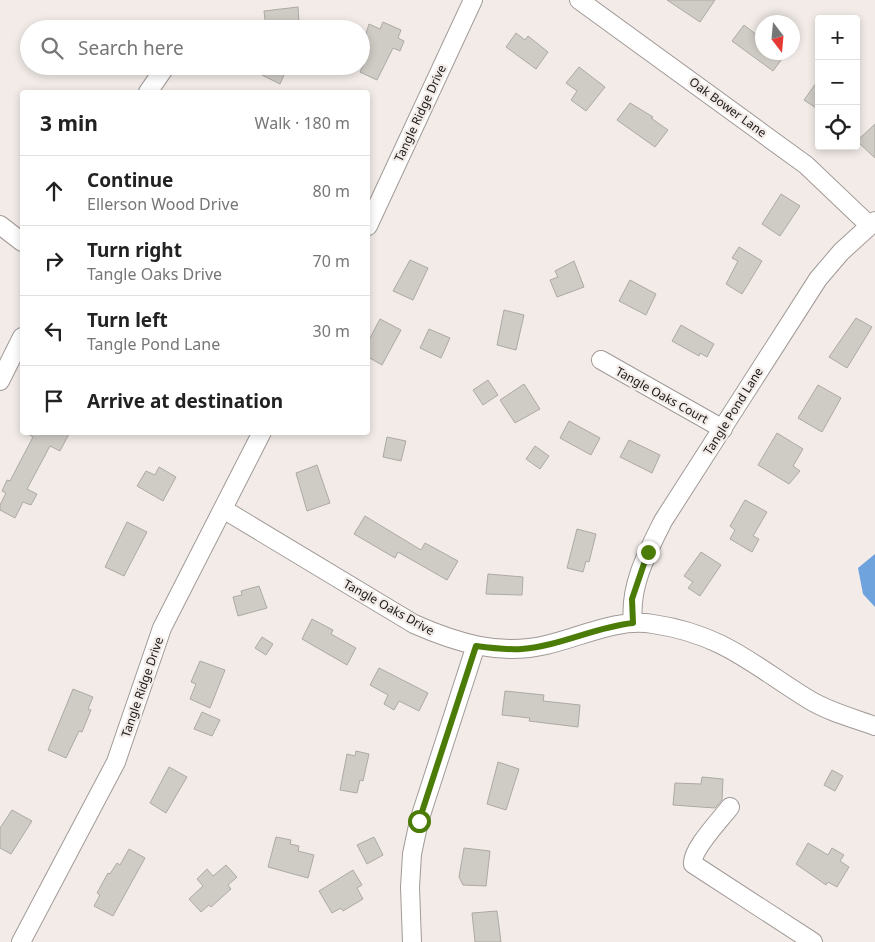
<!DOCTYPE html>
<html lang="en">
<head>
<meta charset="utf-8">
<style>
  body { margin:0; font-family:"Noto Sans",sans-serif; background:#f2f2f2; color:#222 }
  .controls { position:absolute; right:15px; top:15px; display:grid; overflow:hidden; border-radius:5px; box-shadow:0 2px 8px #0003 }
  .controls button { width:45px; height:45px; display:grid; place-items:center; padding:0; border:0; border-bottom:1px solid #e0e0e0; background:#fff; color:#222; font:25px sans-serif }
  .compass { position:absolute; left:755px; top:15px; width:45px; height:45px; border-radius:50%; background:#fff; box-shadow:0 2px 8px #0003; rotate:164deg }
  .stop { position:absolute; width:15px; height:15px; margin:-11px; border:4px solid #4b7c08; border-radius:50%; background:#fff }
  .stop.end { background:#4b7c08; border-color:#fff; box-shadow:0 1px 5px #0008 }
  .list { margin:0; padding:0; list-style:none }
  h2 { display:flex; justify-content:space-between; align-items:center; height:65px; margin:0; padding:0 20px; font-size:21px }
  h2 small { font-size:16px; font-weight:400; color:#767676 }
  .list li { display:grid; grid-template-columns:32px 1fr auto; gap:15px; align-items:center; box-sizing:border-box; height:70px; padding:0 20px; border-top:1px solid #e0e0e0 }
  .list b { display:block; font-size:19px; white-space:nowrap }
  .list p { margin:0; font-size:16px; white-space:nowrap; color:#767676 }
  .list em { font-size:16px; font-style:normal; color:#767676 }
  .icon { flex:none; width:28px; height:28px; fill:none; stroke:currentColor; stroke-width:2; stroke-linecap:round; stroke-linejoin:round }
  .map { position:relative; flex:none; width:875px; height:942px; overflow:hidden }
  .search { position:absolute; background:#fff; box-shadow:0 2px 8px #0003; left:20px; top:20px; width:350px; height:55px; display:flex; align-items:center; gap:12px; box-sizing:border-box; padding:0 18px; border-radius:28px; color:#767676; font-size:19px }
  .panel { position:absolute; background:#fff; box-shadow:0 2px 8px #0003; left:20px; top:90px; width:350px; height:345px; border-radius:5px }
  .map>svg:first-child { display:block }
  .water { fill:#6fa3de }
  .building { fill:#cfcbc5; stroke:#ada9a3 }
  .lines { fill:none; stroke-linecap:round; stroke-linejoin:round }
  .street-casing { stroke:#a19a97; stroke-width:20 }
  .street { stroke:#fff; stroke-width:18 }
  .route { stroke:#4b7c08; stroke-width:6 }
  .labels { text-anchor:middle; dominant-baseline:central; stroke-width:4.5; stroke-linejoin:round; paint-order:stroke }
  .street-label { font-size:12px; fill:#1b1918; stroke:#f2ebe8 }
</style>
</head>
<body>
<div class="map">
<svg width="875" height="942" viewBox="0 0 875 942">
  <rect width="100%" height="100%" fill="#f2ebe8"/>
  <path class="water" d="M 875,554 L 875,607 L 863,594 L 858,568 Z"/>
  <path class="building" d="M 667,0 L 715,0 L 700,22 Z
    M 298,7 L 299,22 L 290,23 L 290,29 L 266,29 L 264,11 Z
    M 383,22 L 401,30 L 398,38 L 404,41 L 400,51 L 393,48 L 377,80 L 360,72 L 370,50 L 362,46 L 369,24 L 380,29 Z
    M 744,25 L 762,39 L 762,52 L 787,52 L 773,71 L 732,41 Z
    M 516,33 L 525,40 L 528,36 L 548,52 L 536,69 L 506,47 Z
    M 244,66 L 288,66 L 280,84 Z
    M 579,67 L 605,87 L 586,111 L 571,100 L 577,91 L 566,83 Z
    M 819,79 L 819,110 L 804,100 Z
    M 630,103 L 653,117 L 651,118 L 668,130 L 655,147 L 617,120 Z
    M 875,124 L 875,158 L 857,141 Z
    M 781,194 L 800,206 L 780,236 L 762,224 Z
    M 739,247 L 762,261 L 742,294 L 726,284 L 738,261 L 732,258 Z
    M 410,260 L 428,268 L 413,300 L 393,291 Z
    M 574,261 L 584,287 L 557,297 L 550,280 L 558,277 L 555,271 Z
    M 630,280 L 656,294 L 646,315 L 619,301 Z
    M 504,310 L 524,315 L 516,350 L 497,345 Z
    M 856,318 L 872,327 L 847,368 L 829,357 Z
    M 380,319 L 401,330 L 382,365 L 368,357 L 368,342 Z
    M 681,325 L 714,344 L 707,357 L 700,353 L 699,356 L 672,341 Z
    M 429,329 L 450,338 L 441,358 L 420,348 Z
    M 488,380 L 498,395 L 483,405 L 473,390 Z
    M 524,384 L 540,409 L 515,423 L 500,400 Z
    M 818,385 L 841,398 L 822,432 L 798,418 Z
    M 569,421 L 600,438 L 591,455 L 560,438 Z
    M 25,432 L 70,432 L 60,451 L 50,446 L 27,489 L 37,494 L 31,505 L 23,502 L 15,518 L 0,510 L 0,505 L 6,493 L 2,491 L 7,480 L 10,481 L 33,437 Z
    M 777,433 L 803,449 L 793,466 L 800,471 L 789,484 L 758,465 Z
    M 387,437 L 406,441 L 401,461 L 383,457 Z
    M 629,440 L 660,455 L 652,473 L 620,457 Z
    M 535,446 L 549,456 L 540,469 L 526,459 Z
    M 317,465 L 330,503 L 307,511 L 296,473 Z
    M 159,467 L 176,477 L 163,501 L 137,486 L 146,471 L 155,475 Z
    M 745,500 L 767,512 L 753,536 L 759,539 L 752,552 L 730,539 L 735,530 L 730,526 Z
    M 365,516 L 421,550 L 425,543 L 458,561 L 447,580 L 398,552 L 395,558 L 354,534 Z
    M 127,522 L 147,532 L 124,576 L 105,567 Z
    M 577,529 L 596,534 L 589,562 L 586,561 L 583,572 L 567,568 Z
    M 701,552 L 721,565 L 700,596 L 688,588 L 693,582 L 684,576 Z
    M 488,574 L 523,577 L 522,595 L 486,594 Z
    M 259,586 L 267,608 L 238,616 L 233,597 L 242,595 L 241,591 Z
    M 312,619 L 333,630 L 331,634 L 356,648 L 347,665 L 302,639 Z
    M 262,637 L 273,644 L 266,655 L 255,648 Z
    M 200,661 L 225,670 L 210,708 L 190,699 L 196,684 L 191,682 Z
    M 379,668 L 428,693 L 419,711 L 399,701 L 394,710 L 384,704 L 388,695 L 370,685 Z
    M 73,689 L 93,697 L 88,709 L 91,710 L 82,732 L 79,731 L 66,758 L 48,750 Z
    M 505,691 L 544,695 L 543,701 L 580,705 L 578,727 L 529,721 L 530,718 L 502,715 Z
    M 202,712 L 220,720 L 212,736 L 194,729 Z
    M 356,751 L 369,754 L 363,781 L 360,780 L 357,793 L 340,790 L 347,754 L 355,756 Z
    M 498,762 L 519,769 L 506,810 L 487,804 Z
    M 169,767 L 187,777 L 166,813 L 150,803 Z
    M 832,770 L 843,776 L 835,791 L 824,785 Z
    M 702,777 L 723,779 L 722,800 L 715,808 L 673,805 L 675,783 L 701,784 Z
    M 12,810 L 32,821 L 11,854 L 0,848 L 0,828 Z
    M 276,837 L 291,840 L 290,844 L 299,846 L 298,851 L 314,855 L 308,878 L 268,867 Z
    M 374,837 L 383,855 L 367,864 L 357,845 Z
    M 808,843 L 828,855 L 832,848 L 844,855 L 840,861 L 849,867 L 837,887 L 828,882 L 826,885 L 796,864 Z
    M 464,848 L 490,851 L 486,886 L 463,885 L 459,877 Z
    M 129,849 L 145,858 L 113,916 L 94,906 L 100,895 L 97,893 L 108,873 L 110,874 L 117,863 L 120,865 Z
    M 226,865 L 237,877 L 228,885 L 231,889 L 211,907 L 209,905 L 201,912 L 189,899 L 203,886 L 197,879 L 207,869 L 213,876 Z
    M 353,870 L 362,885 L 357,888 L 363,899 L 343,911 L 341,908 L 332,913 L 319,891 Z
    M 497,911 L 501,942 L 475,942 L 472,913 Z"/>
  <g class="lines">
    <g class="street-casing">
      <path id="street" d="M 579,0 L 806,165 L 869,225
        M 148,92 L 166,66
        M 0,225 L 22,242
        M 368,226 L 473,0
        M 601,360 L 723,429
        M 0,381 L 22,337
        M 223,509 L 414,624 C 457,643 500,656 546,645 C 581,637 617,618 653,624 C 722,634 753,665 808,699 C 829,712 853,718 875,726
        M 633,623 C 629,586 647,553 663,521 L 818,279 L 841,252 L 875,221
        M 730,807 C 721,819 691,850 693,864 L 813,942
        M 21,942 L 116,762 L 162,628 L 262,432
        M 412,942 L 410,887 L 412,854 L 419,821 L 476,645"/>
    </g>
    <use href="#street" class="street"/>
  </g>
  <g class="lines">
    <path class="route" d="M 419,821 L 476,646 C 491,648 507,650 522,649 C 560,646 595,627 633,623 L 632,599 L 648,552"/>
  </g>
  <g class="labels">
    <g class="street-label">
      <text transform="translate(728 107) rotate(36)">Oak Bower Lane</text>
      <text transform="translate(420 113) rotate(-65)">Tangle Ridge Drive</text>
      <text transform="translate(662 395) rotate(29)">Tangle Oaks Court</text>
      <text transform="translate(733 411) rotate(-58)">Tangle Pond Lane</text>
      <text transform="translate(389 607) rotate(29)">Tangle Oaks Drive</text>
      <text transform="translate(142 687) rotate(-71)">Tangle Ridge Drive</text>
    </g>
  </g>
</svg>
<div class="controls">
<button>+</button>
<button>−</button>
<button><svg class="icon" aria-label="locate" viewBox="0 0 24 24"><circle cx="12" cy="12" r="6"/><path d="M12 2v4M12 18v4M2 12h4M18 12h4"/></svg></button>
</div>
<svg class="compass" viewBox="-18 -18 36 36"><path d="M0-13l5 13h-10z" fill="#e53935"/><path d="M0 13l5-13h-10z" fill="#767676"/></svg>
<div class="stop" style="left:419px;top:821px"></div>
<div class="stop end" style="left:648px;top:552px"></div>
<div class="search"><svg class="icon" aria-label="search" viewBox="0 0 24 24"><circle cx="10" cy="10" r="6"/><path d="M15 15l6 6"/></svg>Search here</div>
<section class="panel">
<h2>3 min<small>Walk · 180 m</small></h2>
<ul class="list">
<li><svg class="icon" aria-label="ahead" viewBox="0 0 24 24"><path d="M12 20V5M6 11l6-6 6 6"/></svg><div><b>Continue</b><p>Ellerson Wood Drive</p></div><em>80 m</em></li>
<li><svg class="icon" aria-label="right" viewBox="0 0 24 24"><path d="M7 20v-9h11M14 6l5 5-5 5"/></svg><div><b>Turn right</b><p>Tangle Oaks Drive</p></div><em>70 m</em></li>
<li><svg class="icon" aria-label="left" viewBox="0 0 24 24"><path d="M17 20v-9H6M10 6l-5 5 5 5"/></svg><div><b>Turn left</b><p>Tangle Pond Lane</p></div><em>30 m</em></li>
<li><svg class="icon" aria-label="arrive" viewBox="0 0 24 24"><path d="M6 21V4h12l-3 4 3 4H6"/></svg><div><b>Arrive at destination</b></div></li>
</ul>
</section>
</div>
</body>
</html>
